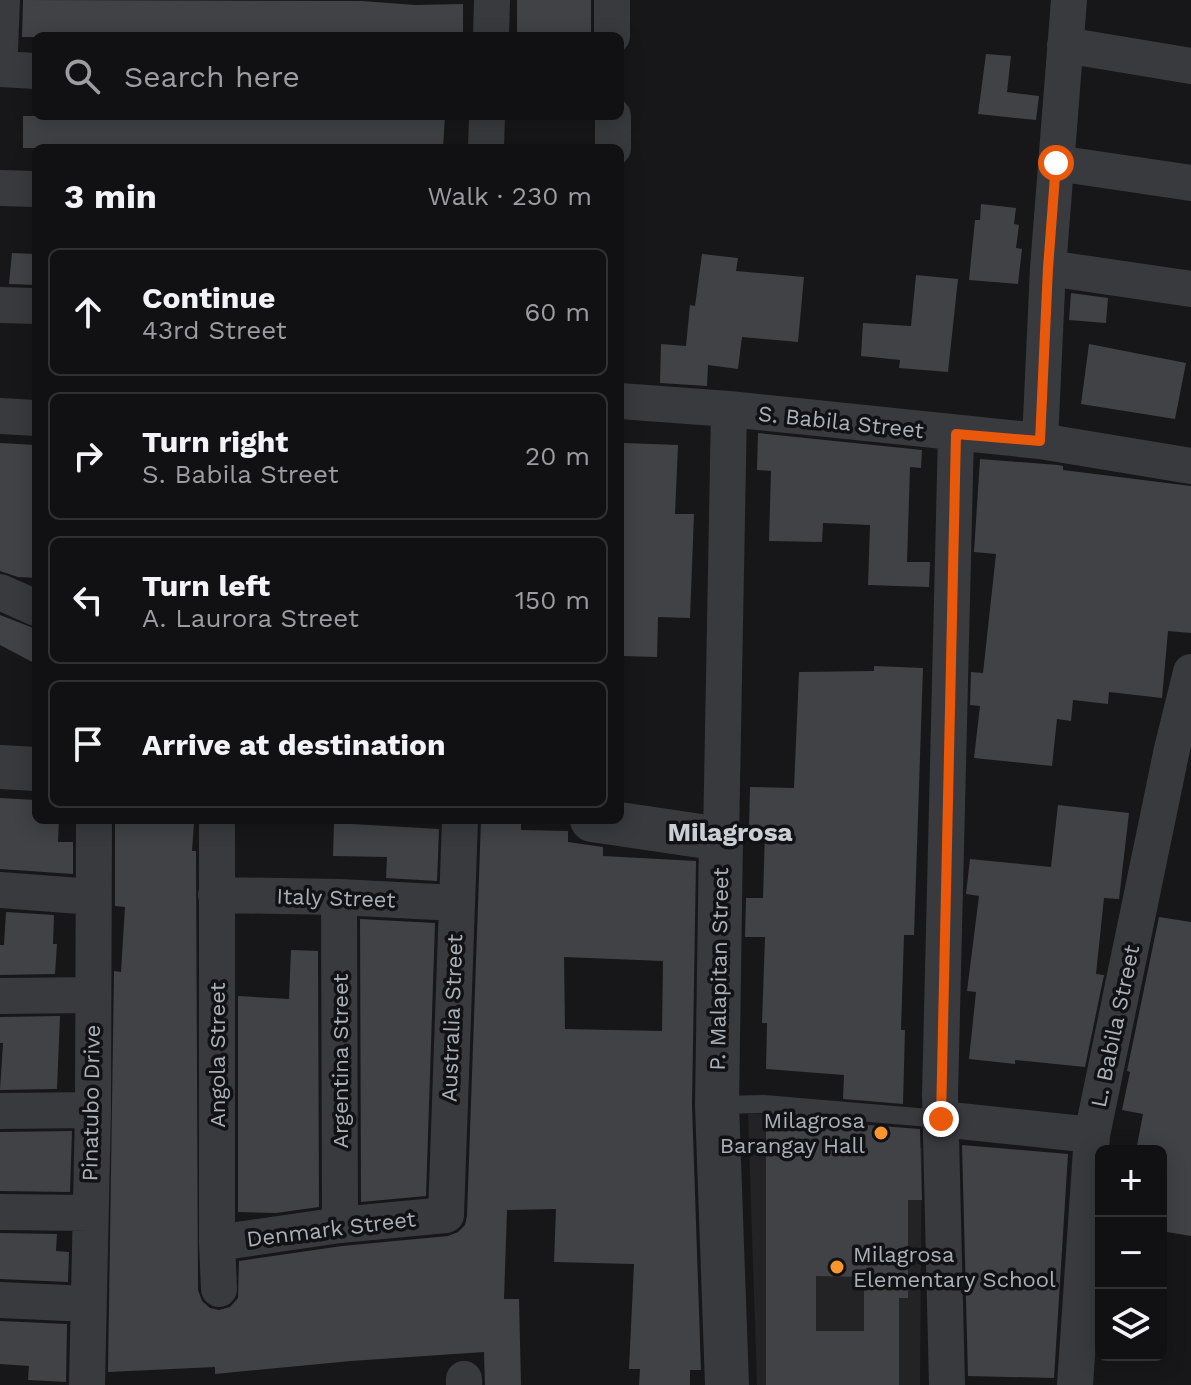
<!DOCTYPE html>
<html lang="en">
<head>
<meta charset="utf-8">
<style>
  body { margin:0; font-family:"Work Sans",sans-serif; background:#1a1a1c; color:#f1f3f6 }
  .controls { position:absolute; right:24px; bottom:24px; display:grid; overflow:hidden; border-radius:12px; box-shadow:0 4px 20px #0003 }
  .controls button { width:72px; height:72px; display:grid; place-items:center; padding:0; border:0; border-bottom:2px solid #303133; background:#111113; color:#f1f3f6; font:40px sans-serif }
  .stop { position:absolute; width:24px; height:24px; margin:-18px; border:6px solid #ea580c; border-radius:50%; background:#fff }
  .stop.end { background:#ea580c; border-color:#fff; box-shadow:0 2px 8px #0008 }
  .list { margin:0; padding:0; list-style:none }
  h2 { display:flex; justify-content:space-between; align-items:center; height:104px; margin:0; padding:0 32px; font-size:34px }
  h2 small { font-size:26px; font-weight:400; color:#9c9da0 }
  .list li { display:grid; grid-template-columns:52px 1fr auto; gap:24px; align-items:center; box-sizing:border-box; height:128px; margin:0 16px 16px; padding:0 16px; border:2px solid #303133; border-radius:12px }
  .list b { display:block; font-size:30px; white-space:nowrap }
  .list p { margin:0; font-size:26px; white-space:nowrap; color:#9c9da0 }
  .list em { font-size:26px; font-style:normal; color:#9c9da0 }
  .icon { flex:none; width:44px; height:44px; fill:none; stroke:currentColor; stroke-width:2; stroke-linecap:round; stroke-linejoin:round }
  .map { position:relative; flex:none; width:1191px; height:1385px; overflow:hidden }
  .search { position:absolute; background:#111113; box-shadow:0 4px 20px #0003; left:32px; top:32px; width:592px; height:88px; display:flex; align-items:center; gap:20px; box-sizing:border-box; padding:0 28px; border-radius:12px; color:#9c9da0; font-size:30px }
  .panel { position:absolute; background:#111113; box-shadow:0 4px 20px #0003; left:32px; top:144px; width:592px; height:680px; border-radius:12px }
  .map>svg:first-child { display:block }
  .built { fill:#232326 }
  .building { fill:#414246; fill-rule:evenodd }
  .lines { fill:none; stroke-linecap:round; stroke-linejoin:round }
  .service { stroke:#383a3e; stroke-width:18 }
  .minor { stroke:#383a3e; stroke-width:36 }
  .tertiary { stroke:#383a3e; stroke-width:44 }
  .route { stroke:#ea580c; stroke-width:10 }
  .poi-dot { fill:#f9952f; stroke:#121214; stroke-width:3 }
  .labels { text-anchor:middle; dominant-baseline:central; stroke-width:7; stroke-linejoin:round; paint-order:stroke }
  .street-label { font-size:22px; fill:#a8b0b9; stroke:#121214 }
  .poi-label { font-size:22px; fill:#a8b0b9; stroke:#121214; text-anchor:end }
  .quarter-label { font-size:26px; font-weight:bold; fill:#cacfd5; stroke:#121214 }
</style>
</head>
<body>
<div class="map">
<svg width="1191" height="1385" viewBox="0 0 1191 1385">
  <rect width="100%" height="100%" fill="#171719"/>
  <path class="built" d="M 748,1114 L 841,1114 L 840,1149 L 922,1148 L 920,1385 L 757,1385 Z"/>
  <path class="building" d="M 23,0 L 362,1 L 415,5 L 463,4 L 463,36 L 22,37 Z
    M 517,0 L 591,0 L 591,36 L 517,36 Z
    M 986,54 L 1011,56 L 1007,92 L 1039,96 L 1036,120 L 978,114 Z
    M 23,116 L 445,116 L 443,148 L 23,148 Z
    M 981,204 L 1016,208 L 1014,224 L 1019,225 L 1016,248 L 1022,249 L 1018,284 L 969,280 L 975,220 L 980,220 Z
    M 12,253 L 36,254 L 36,285 L 9,284 Z
    M 702,254 L 738,258 L 736,271 L 804,277 L 798,342 L 742,337 L 738,369 L 708,365 L 707,386 L 660,383 L 661,344 L 686,346 L 690,305 L 695,306 Z
    M 916,275 L 958,279 L 948,372 L 899,368 L 900,360 L 861,356 L 863,323 L 911,326 Z
    M 1071,293 L 1108,298 L 1106,323 L 1069,320 Z
    M 1089,344 L 1186,363 L 1175,419 L 1081,404 Z
    M 758,433 L 922,450 L 921,468 L 910,467 L 907,562 L 930,562 L 929,587 L 868,585 L 870,525 L 823,523 L 822,542 L 769,541 L 771,471 L 757,470 Z
    M 0,443 L 36,445 L 36,578 L 18,577 L 0,571 Z
    M 624,443 L 678,445 L 675,514 L 694,514 L 690,618 L 658,617 L 657,657 L 621,656 L 624,560 L 620,560 L 620,518 Z
    M 980,459 L 1058,465 L 1063,466 L 1063,470 L 1191,486 L 1191,633 L 1168,631 L 1162,698 L 1109,692 L 1108,704 L 1073,700 L 1071,721 L 1057,719 L 1052,766 L 974,758 L 980,706 L 970,705 L 971,672 L 983,673 L 996,554 L 974,552 Z
    M 0,615 L 36,629 L 36,664 L 0,645 Z
    M 874,666 L 923,668 L 914,935 L 904,935 L 901,1030 L 905,1030 L 903,1104 L 843,1099 L 844,1075 L 766,1069 L 767,1023 L 762,1023 L 765,937 L 745,937 L 746,898 L 763,898 L 765,831 L 749,830 L 750,787 L 794,788 L 799,672 L 874,671 Z
    M 0,798 L 36,800 L 36,820 L 59,820 L 58,842 L 73,842 L 73,874 L 0,869 Z
    M 1058,805 L 1129,813 L 1119,899 L 1104,898 L 1096,974 L 1104,975 L 1085,1067 L 1015,1060 L 1015,1064 L 969,1059 L 976,992 L 967,991 L 979,896 L 966,894 L 970,859 L 1051,867 Z
    M 115,820 L 194,823 L 192,851 L 196,851 L 198,1290 L 202,1301 L 210,1308 L 219,1310 L 230,1307 L 238,1298 L 239,1261 L 342,1246 L 448,1236 L 458,1232 L 465,1225 L 467,1216 L 481,820 L 521,820 L 521,830 L 568,831 L 568,842 L 603,847 L 603,856 L 696,861 L 692,1105 L 701,1370 L 690,1370 L 690,1385 L 639,1385 L 640,1369 L 629,1369 L 634,1264 L 554,1262 L 556,1209 L 507,1210 L 504,1299 L 519,1299 L 521,1385 L 485,1385 L 484,1352 L 351,1361 L 215,1374 L 215,1367 L 108,1372 L 114,971 L 121,972 L 125,907 L 115,906 ZM 564,957 L 663,961 L 662,1031 L 565,1029 Z
    M 334,823 L 439,829 L 437,881 L 386,878 L 387,857 L 333,856 Z
    M 6,912 L 54,915 L 53,944 L 57,944 L 55,974 L 0,975 L 0,945 L 4,945 Z
    M 1159,917 L 1191,922 L 1191,1236 L 1161,1231 L 1161,1151 L 1136,1151 L 1143,1114 L 1122,1110 L 1130,1072 L 1127,1071 Z
    M 360,919 L 435,923 L 426,1196 L 361,1202 Z
    M 291,950 L 318,951 L 319,1207 L 276,1213 L 238,1212 L 238,996 L 289,999 Z
    M 60,1016 L 57,1089 L 0,1090 L 3,1043 L 0,1043 L 0,1017 Z
    M 842,1123 L 920,1129 L 922,1200 L 908,1200 L 908,1298 L 899,1298 L 899,1385 L 766,1385 L 766,1130 L 842,1129 ZM 816,1276 L 864,1277 L 864,1331 L 816,1331 Z
    M 72,1131 L 70,1192 L 0,1191 L 0,1132 Z
    M 962,1145 L 1068,1154 L 1054,1378 L 968,1376 Z
    M 0,1233 L 57,1234 L 56,1251 L 69,1252 L 68,1282 L 0,1279 Z
    M 0,1321 L 67,1324 L 66,1382 L 28,1380 L 29,1366 L 0,1364 Z"/>
  <g class="lines">
    <path class="service" d="M 717,1105 L 764,1104 L 941,1119"/>
    <path class="minor" d="M 612,0 L 612,36
      M 491,36 L 492,0
      M 1065,45 L 1191,66
      M 0,49 L 2,0
      M 0,69 L 36,71
      M 613,116 L 613,148
      M 486,148 L 487,116
      M 1056,163 L 1191,183
      M 0,188 L 36,189
      M 1048,268 L 1191,289
      M 0,305 L 36,306
      M 620,401 L 729,409 L 1040,441 L 1191,466
      M 0,416 L 36,418
      M 1040,441 L 1048,268 L 1069,0
      M 0,592 L 36,608
      M 217,820 L 217,1243 L 219,1289
      M 721,839 L 729,409
      M 0,890 L 93,897
      M 216,895 L 339,897 L 456,903
      M 339,897 L 340,1225
      M 0,996 L 93,995
      M 0,1111 L 93,1110
      M 941,1119 L 1092,1135
      M 0,1212 L 89,1213
      M 217,1243 L 340,1225 L 446,1215 L 460,820
      M 0,1300 L 88,1304
      M 464,1379 L 464,1385
      M 87,1385 L 93,1110 L 94,820
      M 947,1385 L 940,1095 L 956,434
      M 1075,1385 L 1092,1135 L 1172,749 L 1191,672"/>
    <path class="tertiary" d="M 0,767 L 36,769
      M 592,820 L 721,839 L 717,1105 L 727,1385"/>
  </g>
  <g class="lines">
    <path class="route" d="M 941,1119 L 956,434 L 1040,441 L 1048,268 L 1056,163"/>
  </g>
  <g class="poi-dot">
    <circle cx="881" cy="1133" r="8"/>
    <circle cx="837" cy="1267" r="8"/>
  </g>
  <g class="labels">
    <g class="street-label">
      <text transform="translate(841 422) rotate(6)">S. Babila Street</text>
      <text transform="translate(336 898) rotate(2)">Italy Street</text>
      <text transform="translate(719 969) rotate(-89)">P. Malapitan Street</text>
      <text transform="translate(452 1018) rotate(-88)">Australia Street</text>
      <text transform="translate(1115 1026) rotate(-78)">L. Babila Street</text>
      <text transform="translate(217 1055) rotate(-90)">Angola Street</text>
      <text transform="translate(340 1061) rotate(-90)">Argentina Street</text>
      <text transform="translate(91 1103) rotate(-89)">Pinatubo Drive</text>
      <text transform="translate(331 1229) rotate(-7)">Denmark Street</text>
    </g>
    <g class="poi-label">
      <text x="865" y="1120">Milagrosa<tspan x="865" dy="25">Barangay Hall</tspan></text>
      <text x="853" y="1254" text-anchor="start">Milagrosa<tspan x="853" dy="25">Elementary School</tspan></text>
    </g>
    <g class="quarter-label">
      <text x="730" y="832">Milagrosa</text>
    </g>
  </g>
</svg>
<div class="controls">
<button>+</button>
<button>−</button>
<button><svg class="icon" aria-label="layers" viewBox="0 0 24 24"><path d="M12 4l9 5-9 5-9-5zM3 14l9 5 9-5"/></svg></button>
</div>
<div class="stop" style="left:1056px;top:163px"></div>
<div class="stop end" style="left:941px;top:1119px"></div>
<div class="search"><svg class="icon" aria-label="search" viewBox="0 0 24 24"><circle cx="10" cy="10" r="6"/><path d="M15 15l6 6"/></svg>Search here</div>
<section class="panel">
<h2>3 min<small>Walk · 230 m</small></h2>
<ul class="list">
<li><svg class="icon" aria-label="ahead" viewBox="0 0 24 24"><path d="M12 20V5M6 11l6-6 6 6"/></svg><div><b>Continue</b><p>43rd Street</p></div><em>60 m</em></li>
<li><svg class="icon" aria-label="right" viewBox="0 0 24 24"><path d="M7 20v-9h11M14 6l5 5-5 5"/></svg><div><b>Turn right</b><p>S. Babila Street</p></div><em>20 m</em></li>
<li><svg class="icon" aria-label="left" viewBox="0 0 24 24"><path d="M17 20v-9H6M10 6l-5 5 5 5"/></svg><div><b>Turn left</b><p>A. Laurora Street</p></div><em>150 m</em></li>
<li><svg class="icon" aria-label="arrive" viewBox="0 0 24 24"><path d="M6 21V4h12l-3 4 3 4H6"/></svg><div><b>Arrive at destination</b></div></li>
</ul>
</section>
</div>
</body>
</html>
